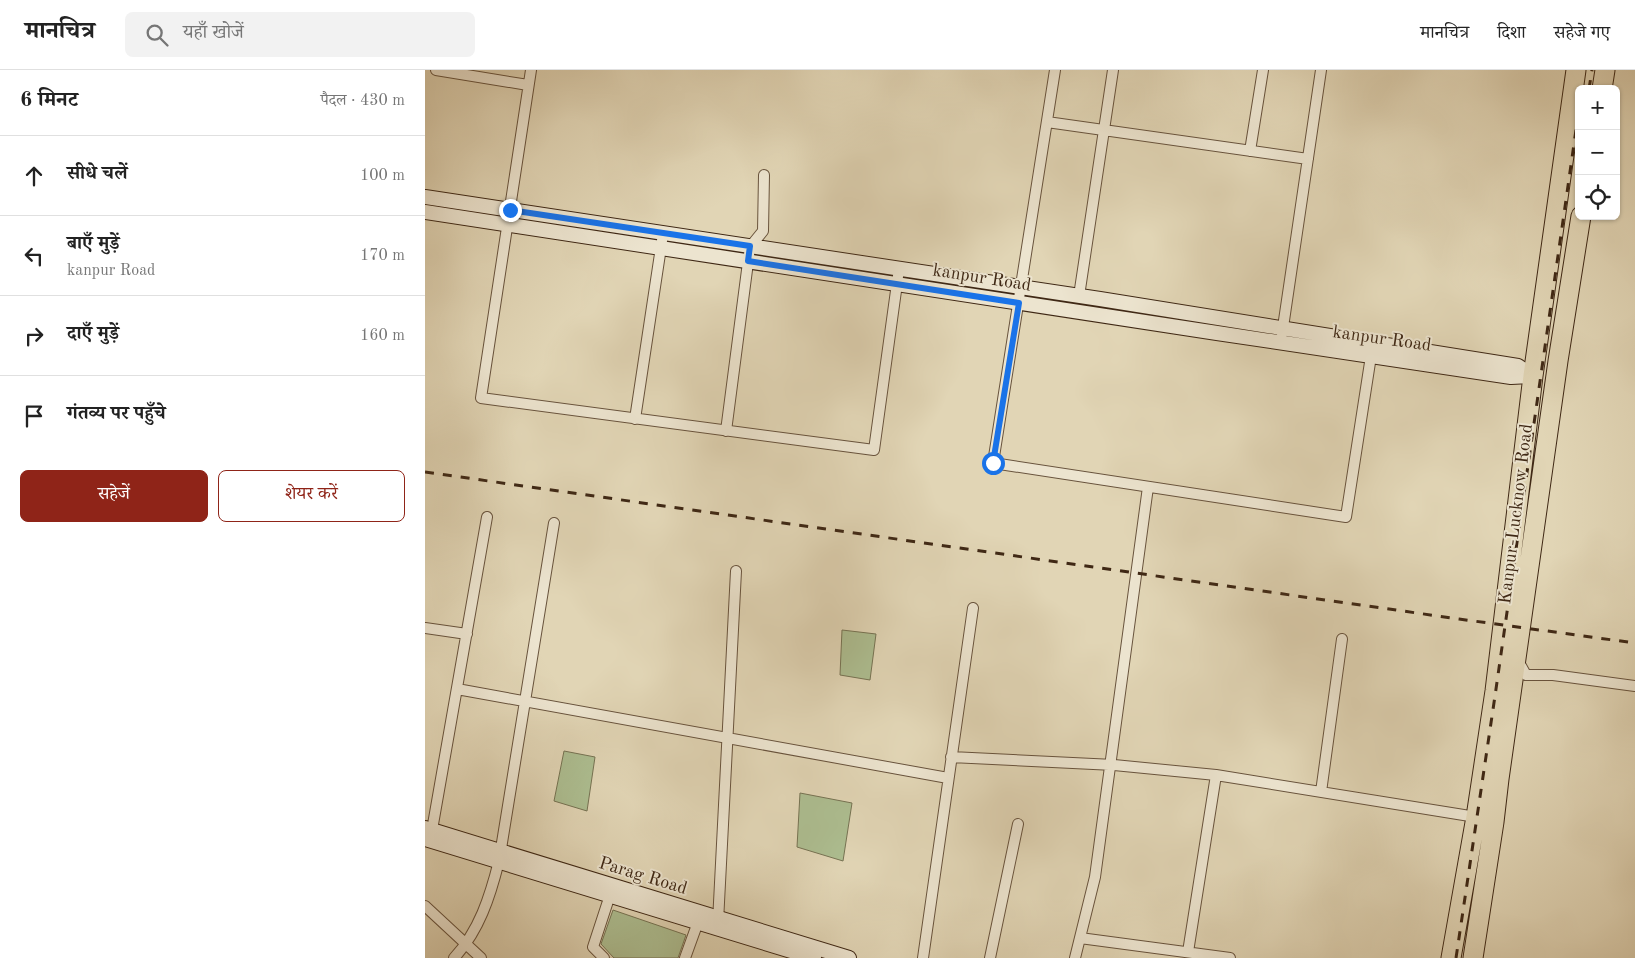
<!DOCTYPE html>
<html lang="hi">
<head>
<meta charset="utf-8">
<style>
  body { margin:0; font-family:"Old Standard TT","Noto Serif Devanagari",serif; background:#f2f2f2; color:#222 }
  .controls { position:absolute; right:15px; top:15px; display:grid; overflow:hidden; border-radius:8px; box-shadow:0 1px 4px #0004 }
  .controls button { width:45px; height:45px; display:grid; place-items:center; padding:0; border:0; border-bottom:1px solid #e0e0e0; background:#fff; color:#222; font:25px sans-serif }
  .stop { position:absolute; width:15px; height:15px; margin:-11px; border:4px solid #1a73e8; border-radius:50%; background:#fff }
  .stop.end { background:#1a73e8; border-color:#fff; box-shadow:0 1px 5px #0008 }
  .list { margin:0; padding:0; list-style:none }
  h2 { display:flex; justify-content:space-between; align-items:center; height:65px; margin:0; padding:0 20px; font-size:21px }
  h2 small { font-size:16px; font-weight:400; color:#767676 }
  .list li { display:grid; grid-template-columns:32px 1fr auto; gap:15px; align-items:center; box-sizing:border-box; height:80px; padding:0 20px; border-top:1px solid #e0e0e0 }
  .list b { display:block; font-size:19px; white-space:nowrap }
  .list p { margin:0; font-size:16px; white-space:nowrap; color:#767676 }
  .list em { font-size:16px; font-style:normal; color:#767676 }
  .actions { display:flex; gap:10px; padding:15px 20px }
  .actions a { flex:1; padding:11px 0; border:1px solid #8f2418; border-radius:8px; text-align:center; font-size:18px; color:#8f2418 }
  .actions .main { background:#8f2418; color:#fff }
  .icon { flex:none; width:28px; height:28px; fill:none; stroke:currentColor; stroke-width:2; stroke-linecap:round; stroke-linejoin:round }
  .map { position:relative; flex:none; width:1210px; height:888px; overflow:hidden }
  header { display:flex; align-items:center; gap:30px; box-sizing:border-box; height:70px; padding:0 25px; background:#fff; border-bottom:1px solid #e0e0e0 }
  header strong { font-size:24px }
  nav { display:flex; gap:28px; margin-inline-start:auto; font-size:18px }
  .search { width:350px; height:45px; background:#f2f2f2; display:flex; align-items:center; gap:12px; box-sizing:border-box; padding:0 18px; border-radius:8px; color:#767676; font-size:19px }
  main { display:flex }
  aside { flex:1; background:#fff }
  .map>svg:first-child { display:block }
  .green { fill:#adbe91; stroke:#767353 }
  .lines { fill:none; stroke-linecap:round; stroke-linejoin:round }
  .street-casing { stroke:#68533d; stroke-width:12 }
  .secondary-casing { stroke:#3f2815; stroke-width:16 }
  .highway-casing { stroke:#3f2815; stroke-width:21 }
  .street { stroke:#ece4cf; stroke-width:10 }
  .secondary { stroke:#ece4cf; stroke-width:14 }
  .highway { stroke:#e1d5b5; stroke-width:19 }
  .rail { stroke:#3f2815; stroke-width:3; stroke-dasharray:9 9; stroke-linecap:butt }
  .route { stroke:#1a73e8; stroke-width:6 }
  .labels { text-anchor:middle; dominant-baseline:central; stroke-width:4; stroke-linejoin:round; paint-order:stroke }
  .street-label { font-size:18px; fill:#3f2815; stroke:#ece4cf }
</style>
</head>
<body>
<header>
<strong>मानचित्र</strong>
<div class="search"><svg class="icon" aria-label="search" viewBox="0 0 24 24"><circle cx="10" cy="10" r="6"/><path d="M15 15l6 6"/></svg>यहाँ खोजें</div>
<nav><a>मानचित्र</a><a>दिशा</a><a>सहेजे गए</a></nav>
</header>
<main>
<aside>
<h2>6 मिनट<small>पैदल · 430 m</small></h2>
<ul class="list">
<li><svg class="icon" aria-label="ahead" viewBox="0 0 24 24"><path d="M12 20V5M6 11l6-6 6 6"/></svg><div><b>सीधे चलें</b></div><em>100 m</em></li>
<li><svg class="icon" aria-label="left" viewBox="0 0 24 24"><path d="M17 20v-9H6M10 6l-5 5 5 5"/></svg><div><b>बाएँ मुड़ें</b><p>kanpur Road</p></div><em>170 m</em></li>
<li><svg class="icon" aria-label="right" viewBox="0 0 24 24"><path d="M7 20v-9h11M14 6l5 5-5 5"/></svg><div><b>दाएँ मुड़ें</b></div><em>160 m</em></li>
<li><svg class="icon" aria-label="arrive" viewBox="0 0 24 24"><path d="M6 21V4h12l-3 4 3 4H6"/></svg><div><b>गंतव्य पर पहुँचे</b></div></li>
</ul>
<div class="actions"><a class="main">सहेजें</a><a>शेयर करें</a></div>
</aside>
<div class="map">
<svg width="1210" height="888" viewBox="0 0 1210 888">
  <rect width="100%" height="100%" fill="#e1d5b5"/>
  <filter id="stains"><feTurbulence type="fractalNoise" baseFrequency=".004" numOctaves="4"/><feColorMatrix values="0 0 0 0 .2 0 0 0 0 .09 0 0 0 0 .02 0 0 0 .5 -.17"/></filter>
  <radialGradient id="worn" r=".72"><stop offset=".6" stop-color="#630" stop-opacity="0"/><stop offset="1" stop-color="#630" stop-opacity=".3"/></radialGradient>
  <path class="green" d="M 417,560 L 451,564 L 445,610 L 415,605 Z
    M 139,681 L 170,687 L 162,741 L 129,731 Z
    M 375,723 L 427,733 L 418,791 L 372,777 Z
    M 188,840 L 261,865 L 253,888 L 189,888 L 176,874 Z"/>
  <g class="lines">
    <g class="street-casing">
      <path id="street" d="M 11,0 L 103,15
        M 106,0 L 56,328 L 449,380 L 474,199
        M 630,0 L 568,393 L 921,447 L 946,286
        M 622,52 L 883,89
        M 825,81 L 838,0
        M 654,226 L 688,0
        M 857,264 L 896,0
        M 210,349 L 238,164
        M 301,361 L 325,177 L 338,161 L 339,105
        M 0,558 L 42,564
        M 1091,594 L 1096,596 L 1101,605 L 1128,605 L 1210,616
        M 32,619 L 523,708
        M 526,687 L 689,695 L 791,705 L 1051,747
        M 896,722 L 917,569
        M 7,760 L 62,447
        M 0,836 L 56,888
        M 293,852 L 311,501
        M 655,868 L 805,888
        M 763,882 L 791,705
        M 29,888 C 54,861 65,827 74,791 L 129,453
        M 179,888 L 168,877 L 185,825
        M 260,888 L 273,852
        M 498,888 L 548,538
        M 565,888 L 593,754
        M 650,888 L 670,807 L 723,417"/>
    </g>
    <g class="secondary-casing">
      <path id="secondary" d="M 0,127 L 675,229 L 1093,296 L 1108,306
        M 0,142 L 792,263 L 1086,307 L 1108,306
        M 0,758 L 424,888
        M 0,769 L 389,888"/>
    </g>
    <g class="highway-casing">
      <path id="highway" d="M 1177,19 L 1180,0
        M 1026,888 L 1051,747 L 1070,621 L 1108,306 L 1151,0
        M 1048,888 L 1069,752 L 1074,709 L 1133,291 L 1156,146"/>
    </g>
    <use href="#street" class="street"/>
    <use href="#secondary" class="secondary"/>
    <use href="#highway" class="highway"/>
    <path class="rail" d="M 1164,19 L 1167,0
      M 0,402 L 1034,549 L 1210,573
      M 1031,888 L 1070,626 L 1154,39"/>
  </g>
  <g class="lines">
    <path class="route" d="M 85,140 L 325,176 L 323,191 L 594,233 L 568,393"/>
  </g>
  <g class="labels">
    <g class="street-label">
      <text transform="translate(557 208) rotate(9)">kanpur Road</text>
      <text transform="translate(957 269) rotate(8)">kanpur Road</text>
      <text transform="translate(1091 444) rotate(-83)">Kanpur-Lucknow Road</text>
      <text transform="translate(218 806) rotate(17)">Parag Road</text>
    </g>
  </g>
  <rect width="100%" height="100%" filter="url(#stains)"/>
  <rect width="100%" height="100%" fill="url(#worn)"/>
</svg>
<div class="controls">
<button>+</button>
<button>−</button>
<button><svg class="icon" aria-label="locate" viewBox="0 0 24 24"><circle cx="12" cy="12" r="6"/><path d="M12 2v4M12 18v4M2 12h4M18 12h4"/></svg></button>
</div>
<div class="stop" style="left:568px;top:393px"></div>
<div class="stop end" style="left:85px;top:140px"></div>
</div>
</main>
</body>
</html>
